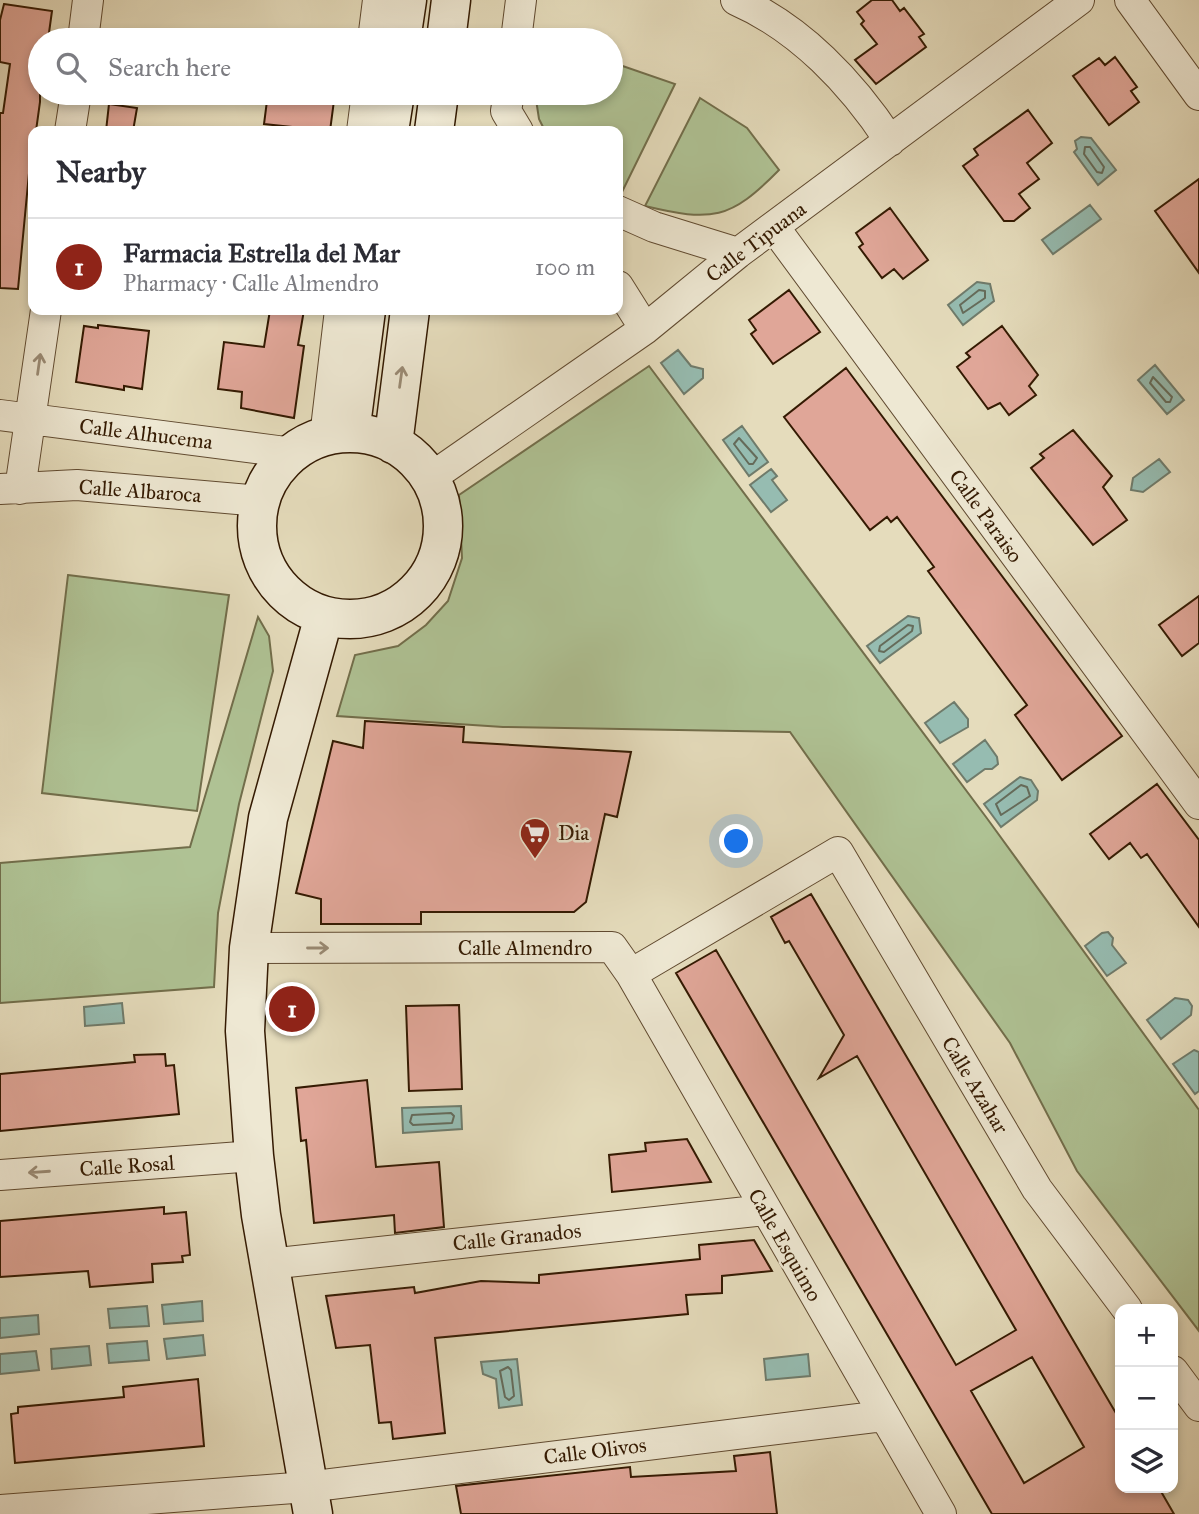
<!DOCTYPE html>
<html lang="en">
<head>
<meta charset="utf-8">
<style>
  body { margin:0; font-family:"IM FELL Great Primer",serif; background:#f2f2f3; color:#2b2b33 }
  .controls { position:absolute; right:21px; bottom:21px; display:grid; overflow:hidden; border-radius:14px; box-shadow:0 4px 10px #0003 }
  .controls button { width:63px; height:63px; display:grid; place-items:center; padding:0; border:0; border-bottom:2px solid #e1e1e2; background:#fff; color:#2b2b33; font:35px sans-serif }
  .you { position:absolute; left:737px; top:842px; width:24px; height:24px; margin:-18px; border:5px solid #fff; border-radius:50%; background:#1a73e8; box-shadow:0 0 0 10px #1a73e833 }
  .badge { display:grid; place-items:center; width:46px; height:46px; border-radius:50%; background:#8f2418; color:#fff; font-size:23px; font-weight:700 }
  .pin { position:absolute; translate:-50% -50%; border:4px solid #fff; box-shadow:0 2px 7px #0006 }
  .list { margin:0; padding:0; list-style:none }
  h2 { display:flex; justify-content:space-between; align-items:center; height:91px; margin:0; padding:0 28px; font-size:30px }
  h2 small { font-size:23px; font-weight:400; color:#7c7c81 }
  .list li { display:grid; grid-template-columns:46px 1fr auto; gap:21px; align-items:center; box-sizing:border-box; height:98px; padding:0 28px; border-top:2px solid #e1e1e2 }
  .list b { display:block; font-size:26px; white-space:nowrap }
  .list p { margin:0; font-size:23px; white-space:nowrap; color:#7c7c81 }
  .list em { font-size:23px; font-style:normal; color:#7c7c81 }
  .icon { flex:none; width:38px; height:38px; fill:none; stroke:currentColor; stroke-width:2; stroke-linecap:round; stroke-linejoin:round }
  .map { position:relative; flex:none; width:1199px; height:1514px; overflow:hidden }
  .search { position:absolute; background:#fff; box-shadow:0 4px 10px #0003; left:28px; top:28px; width:595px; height:77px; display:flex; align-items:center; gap:18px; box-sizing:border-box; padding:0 24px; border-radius:38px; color:#7c7c81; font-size:26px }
  .panel { position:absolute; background:#fff; box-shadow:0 4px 10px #0003; left:28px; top:126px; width:595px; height:189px; border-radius:14px }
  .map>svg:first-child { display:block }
  .green { fill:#afc294; stroke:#726e4b; stroke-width:2 }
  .water { fill:#96bcb1; stroke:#6f7b6b; stroke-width:2 }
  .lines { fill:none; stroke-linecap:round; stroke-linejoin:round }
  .shore { stroke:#656b5a; stroke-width:2 }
  .building { fill:#e0a698; stroke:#341a02; stroke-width:2; fill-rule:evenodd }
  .street-casing { stroke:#604a30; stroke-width:32 }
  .secondary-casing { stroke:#341a02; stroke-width:41 }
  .street { stroke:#eee8d3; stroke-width:30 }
  .secondary { stroke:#eee8d3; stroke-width:38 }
  .oneway { stroke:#9a8b75 }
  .labels { text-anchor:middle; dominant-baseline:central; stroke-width:5; stroke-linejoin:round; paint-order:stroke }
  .street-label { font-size:21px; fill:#341a02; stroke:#eee8d3 }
  .poi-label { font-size:21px; fill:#341a02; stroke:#eee8d3; text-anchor:start }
</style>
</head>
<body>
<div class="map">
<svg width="1199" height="1514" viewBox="0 0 1199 1514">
  <rect width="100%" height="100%" fill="#e5dcbc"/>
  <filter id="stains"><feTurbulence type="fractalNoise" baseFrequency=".00286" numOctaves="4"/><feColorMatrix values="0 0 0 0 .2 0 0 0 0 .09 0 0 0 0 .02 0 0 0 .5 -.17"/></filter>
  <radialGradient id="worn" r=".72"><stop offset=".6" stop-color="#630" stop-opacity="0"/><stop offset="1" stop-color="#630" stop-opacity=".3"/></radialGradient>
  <path class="green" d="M 611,62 L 675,84 L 620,196 L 618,194 L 618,131 L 545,131 L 539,119 L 535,93 L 611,93 Z
    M 700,98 L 747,128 L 779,170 C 730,220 712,222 645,206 Z
    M 649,366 L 986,817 L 1199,1110 L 1199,1331 L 1077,1171 L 1010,1043 L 790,732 L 503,727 L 337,716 L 355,655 L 398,646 L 426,625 L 448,601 L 462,558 L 459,495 Z
    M 68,575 L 229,595 L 197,811 L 42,793 Z
    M 258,617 L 269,636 L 273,671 L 239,804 L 218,913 L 214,987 L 0,1003 L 0,863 L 190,847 Z"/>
  <path class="water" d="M 1081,137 L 1091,138 L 1116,170 L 1098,185 L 1074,152 L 1077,149 L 1075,141 Z
    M 1090,205 L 1101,219 L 1053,254 L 1042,240 Z
    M 977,282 L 990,284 L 994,301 L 963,325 L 948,305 Z
    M 678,350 L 691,366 L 703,369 L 703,378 L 684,394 L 661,363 Z
    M 1155,365 L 1184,400 L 1167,414 L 1138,380 Z
    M 742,426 L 768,462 L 749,476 L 723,440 Z
    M 1159,459 L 1170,472 L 1143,492 L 1131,490 L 1133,478 Z
    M 771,469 L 777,476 L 772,480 L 787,500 L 771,512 L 750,485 Z
    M 908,616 L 919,618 L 921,633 L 880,663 L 867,646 Z
    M 954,702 L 968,719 L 968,727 L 940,743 L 925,723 Z
    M 985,740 L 997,757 L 998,764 L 992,769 L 985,769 L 967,782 L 953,764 Z
    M 1020,777 L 1031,780 L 1038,791 L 1037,800 L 1001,827 L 984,804 Z
    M 1108,932 L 1113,938 L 1112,945 L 1126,963 L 1107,976 L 1085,946 L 1102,933 Z
    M 1175,998 L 1188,1000 L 1192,1006 L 1191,1015 L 1161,1039 L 1147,1020 Z
    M 122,1003 L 124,1023 L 85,1026 L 84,1007 Z
    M 1194,1050 L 1199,1052 L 1199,1091 L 1195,1094 L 1173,1064 Z
    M 461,1106 L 462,1129 L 403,1133 L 402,1108 Z
    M 202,1301 L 203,1321 L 164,1324 L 162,1305 Z
    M 147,1306 L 149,1326 L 110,1328 L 108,1309 Z
    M 38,1315 L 39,1334 L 0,1338 L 0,1318 Z
    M 203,1335 L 205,1355 L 167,1359 L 164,1339 Z
    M 147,1341 L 149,1360 L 109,1363 L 107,1344 Z
    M 89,1346 L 91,1365 L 52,1369 L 51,1349 Z
    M 36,1351 L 39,1370 L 0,1374 L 0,1354 Z
    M 808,1354 L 810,1376 L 766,1380 L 764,1359 Z
    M 517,1359 L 522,1405 L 499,1408 L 496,1379 L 483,1374 L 481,1362 Z"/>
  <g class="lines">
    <path class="shore" d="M 1085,147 L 1090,147 L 1104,167 L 1102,173 L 1097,172 L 1084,154 Z
      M 979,290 L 985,291 L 985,298 L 963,313 L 960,305 Z
      M 1153,377 L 1172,397 L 1170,402 L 1166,402 L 1150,383 Z
      M 739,438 L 757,458 L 753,464 L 749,464 L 734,444 Z
      M 908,625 L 913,626 L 912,631 L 884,652 L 879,651 L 880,646 Z
      M 1021,785 L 1027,787 L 1030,796 L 1001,815 L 996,804 Z
      M 451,1113 L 454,1116 L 452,1123 L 413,1125 L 410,1122 L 412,1115 Z
      M 508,1367 L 511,1370 L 514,1396 L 509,1400 L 505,1397 L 500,1371 Z"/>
  </g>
  <path class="building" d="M 872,0 L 892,0 L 900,11 L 904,8 L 924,34 L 919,37 L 926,47 L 876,84 L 855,60 L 877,44 L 861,24 L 864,21 L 857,12 Z
    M 4,4 L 52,11 L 48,40 L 40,40 L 40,102 L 36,131 L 33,131 L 18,289 L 0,288 L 0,113 L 3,113 L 10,64 L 0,62 L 0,20 Z
    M 1115,57 L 1137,87 L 1131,91 L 1139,102 L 1109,125 L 1073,76 L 1099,58 L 1105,65 Z
    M 268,93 L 335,93 L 330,131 L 264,124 Z
    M 109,104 L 137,108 L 133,131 L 106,131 Z
    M 1028,110 L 1052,143 L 1027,163 L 1039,179 L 1019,194 L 1030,208 L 1014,221 L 1004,221 L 963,166 L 978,155 L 974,149 Z
    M 1199,179 L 1199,273 L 1155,211 Z
    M 890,208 L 928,260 L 903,279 L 894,269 L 882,278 L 859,247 L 863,244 L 856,233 Z
    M 789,290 L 820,332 L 773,364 L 751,334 L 756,330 L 749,320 Z
    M 270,310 L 304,310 L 298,345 L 304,346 L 294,418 L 241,408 L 242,392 L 218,389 L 224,342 L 264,347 Z
    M 98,325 L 149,331 L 142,389 L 124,386 L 124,390 L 76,382 L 84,326 L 98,328 Z
    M 1002,326 L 1038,375 L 1029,386 L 1036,395 L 1009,415 L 1000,403 L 988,409 L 957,367 L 970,357 L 966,353 Z
    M 846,368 L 1122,736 L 1062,780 L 1015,715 L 1027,705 L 928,571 L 934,567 L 897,517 L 891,522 L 887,517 L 870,530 L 784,417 Z
    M 1073,430 L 1112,476 L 1103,487 L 1127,520 L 1093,545 L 1031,468 L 1044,458 L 1040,454 Z
    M 1199,596 L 1199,643 L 1182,656 L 1159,625 Z
    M 365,721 L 464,727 L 463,742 L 631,752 L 617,817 L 605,814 L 586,902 L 574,912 L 421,912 L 421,924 L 321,924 L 321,899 L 296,893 L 333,741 L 363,748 Z
    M 1157,784 L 1199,840 L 1199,927 L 1147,854 L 1141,858 L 1130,843 L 1109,859 L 1090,834 Z
    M 811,894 L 1120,1420 L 1120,1488 L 1159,1488 L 1174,1514 L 992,1514 L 676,973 L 716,950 L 956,1365 L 1016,1330 L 857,1056 L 819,1078 L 844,1035 L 789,941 L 785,943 L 771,917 ZM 1032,1357 L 1084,1447 L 1024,1483 L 971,1391 Z
    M 459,1005 L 462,1089 L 409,1091 L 406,1006 Z
    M 165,1054 L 166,1066 L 174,1065 L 179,1114 L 0,1131 L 0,1074 L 135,1062 L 134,1055 Z
    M 367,1080 L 376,1167 L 439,1162 L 444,1227 L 395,1233 L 394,1215 L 314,1223 L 306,1140 L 301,1141 L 296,1088 Z
    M 687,1139 L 711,1182 L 612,1192 L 609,1155 L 646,1151 L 645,1143 Z
    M 164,1207 L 164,1214 L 186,1212 L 190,1255 L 182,1256 L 183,1262 L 152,1264 L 153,1282 L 90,1287 L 88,1271 L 0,1277 L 0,1221 Z
    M 754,1240 L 772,1271 L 722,1276 L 722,1293 L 686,1295 L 688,1314 L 435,1338 L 445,1433 L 393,1439 L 391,1422 L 379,1423 L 370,1345 L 336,1348 L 326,1296 L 414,1287 L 415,1293 L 481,1281 L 539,1283 L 539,1275 L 700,1259 L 699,1245 Z
    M 198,1379 L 204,1446 L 15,1463 L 11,1414 L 18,1413 L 18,1407 L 124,1397 L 123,1387 Z
    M 770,1452 L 777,1514 L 461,1514 L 456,1486 L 630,1467 L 631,1477 L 736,1471 L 734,1456 Z"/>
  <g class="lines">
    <g class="street-casing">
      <path id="street" d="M 736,0 C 800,28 852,83 890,141
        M 1130,0 L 1199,95
        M 83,40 L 88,0
        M 373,40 L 378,0
        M 516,40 L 521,0
        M 509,93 L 506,111 L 518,131
        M 70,131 L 76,93
        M 362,131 L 367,93
        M 618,211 L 654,227 L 738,253
        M 774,227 L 1199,804
        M 618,286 L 645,329
        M 0,415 L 293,453
        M 325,437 L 340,310
        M 429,479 L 645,329 L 738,253 L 1079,0
        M 0,489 L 77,485 L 260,501
        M 20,489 L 46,310
        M 249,948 L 612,947 L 631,974 L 941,1514
        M 631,974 L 838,852 L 1037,1189 L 1127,1309
        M 0,1175 L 254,1156
        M 269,1264 L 765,1210
        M 1173,1371 L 1199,1406
        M 0,1510 L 307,1487 L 883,1416"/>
    </g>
    <g class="secondary-casing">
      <path id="secondary" d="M 401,40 L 407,0
        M 446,40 L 451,0
        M 389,131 L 395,93
        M 434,131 L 439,93
        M 350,433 L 366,310
        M257 526a93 93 0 1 1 186 0a93 93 0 1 1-186 0Z
        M 393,444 L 410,310
        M 313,1514 L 261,1215 L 254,1156 L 245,1031 L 249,948 L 268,818 L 324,616"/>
    </g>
    <use href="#street" class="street"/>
    <use href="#secondary" class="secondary"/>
  </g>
  <defs><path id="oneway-shaft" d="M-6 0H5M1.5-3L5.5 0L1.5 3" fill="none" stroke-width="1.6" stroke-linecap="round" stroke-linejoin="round" transform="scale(1.75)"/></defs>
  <g class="oneway">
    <use href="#oneway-shaft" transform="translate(39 364) rotate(-82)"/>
    <use href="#oneway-shaft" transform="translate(401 377) rotate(-82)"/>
    <use href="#oneway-shaft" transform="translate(318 948)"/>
    <use href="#oneway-shaft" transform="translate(39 1172) rotate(176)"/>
  </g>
  <defs>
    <g id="supermarket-pin" transform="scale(1.575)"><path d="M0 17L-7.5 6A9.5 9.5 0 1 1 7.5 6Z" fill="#8f2418" stroke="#eee8d3"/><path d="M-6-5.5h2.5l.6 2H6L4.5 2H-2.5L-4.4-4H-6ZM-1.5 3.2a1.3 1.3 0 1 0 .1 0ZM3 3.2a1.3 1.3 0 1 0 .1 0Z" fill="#fff"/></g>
  </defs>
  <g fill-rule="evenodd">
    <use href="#supermarket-pin" x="535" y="833"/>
  </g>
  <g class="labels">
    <g class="street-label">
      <text transform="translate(756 242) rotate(-37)">Calle Tipuana</text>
      <text transform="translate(146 434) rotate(7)">Calle Alhucema</text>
      <text transform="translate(140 491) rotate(4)">Calle Albaroca</text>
      <text transform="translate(986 516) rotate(54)">Calle Paraiso</text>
      <text x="525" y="948">Calle Almendro</text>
      <text transform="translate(975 1085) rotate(59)">Calle Azahar</text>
      <text transform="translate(127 1166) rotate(-4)">Calle Rosal</text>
      <text transform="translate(517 1237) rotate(-6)">Calle Granados</text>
      <text transform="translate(785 1245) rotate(60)">Calle Esquimo</text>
      <text transform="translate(595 1451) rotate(-7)">Calle Olivos</text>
    </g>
    <g class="poi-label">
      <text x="558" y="833">Dia</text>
    </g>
  </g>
  <rect width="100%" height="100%" filter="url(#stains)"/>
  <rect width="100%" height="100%" fill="url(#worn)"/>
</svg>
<div class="controls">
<button>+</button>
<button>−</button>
<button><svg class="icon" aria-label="layers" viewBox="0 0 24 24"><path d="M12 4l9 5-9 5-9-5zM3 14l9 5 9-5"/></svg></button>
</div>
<div class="you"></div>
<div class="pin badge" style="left:292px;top:1009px">1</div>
<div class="search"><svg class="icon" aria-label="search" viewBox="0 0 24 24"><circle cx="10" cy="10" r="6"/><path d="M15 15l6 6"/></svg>Search here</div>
<section class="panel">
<h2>Nearby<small></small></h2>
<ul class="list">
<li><span class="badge">1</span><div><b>Farmacia Estrella del Mar</b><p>Pharmacy · Calle Almendro</p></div><em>100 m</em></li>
</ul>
</section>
</div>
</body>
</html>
